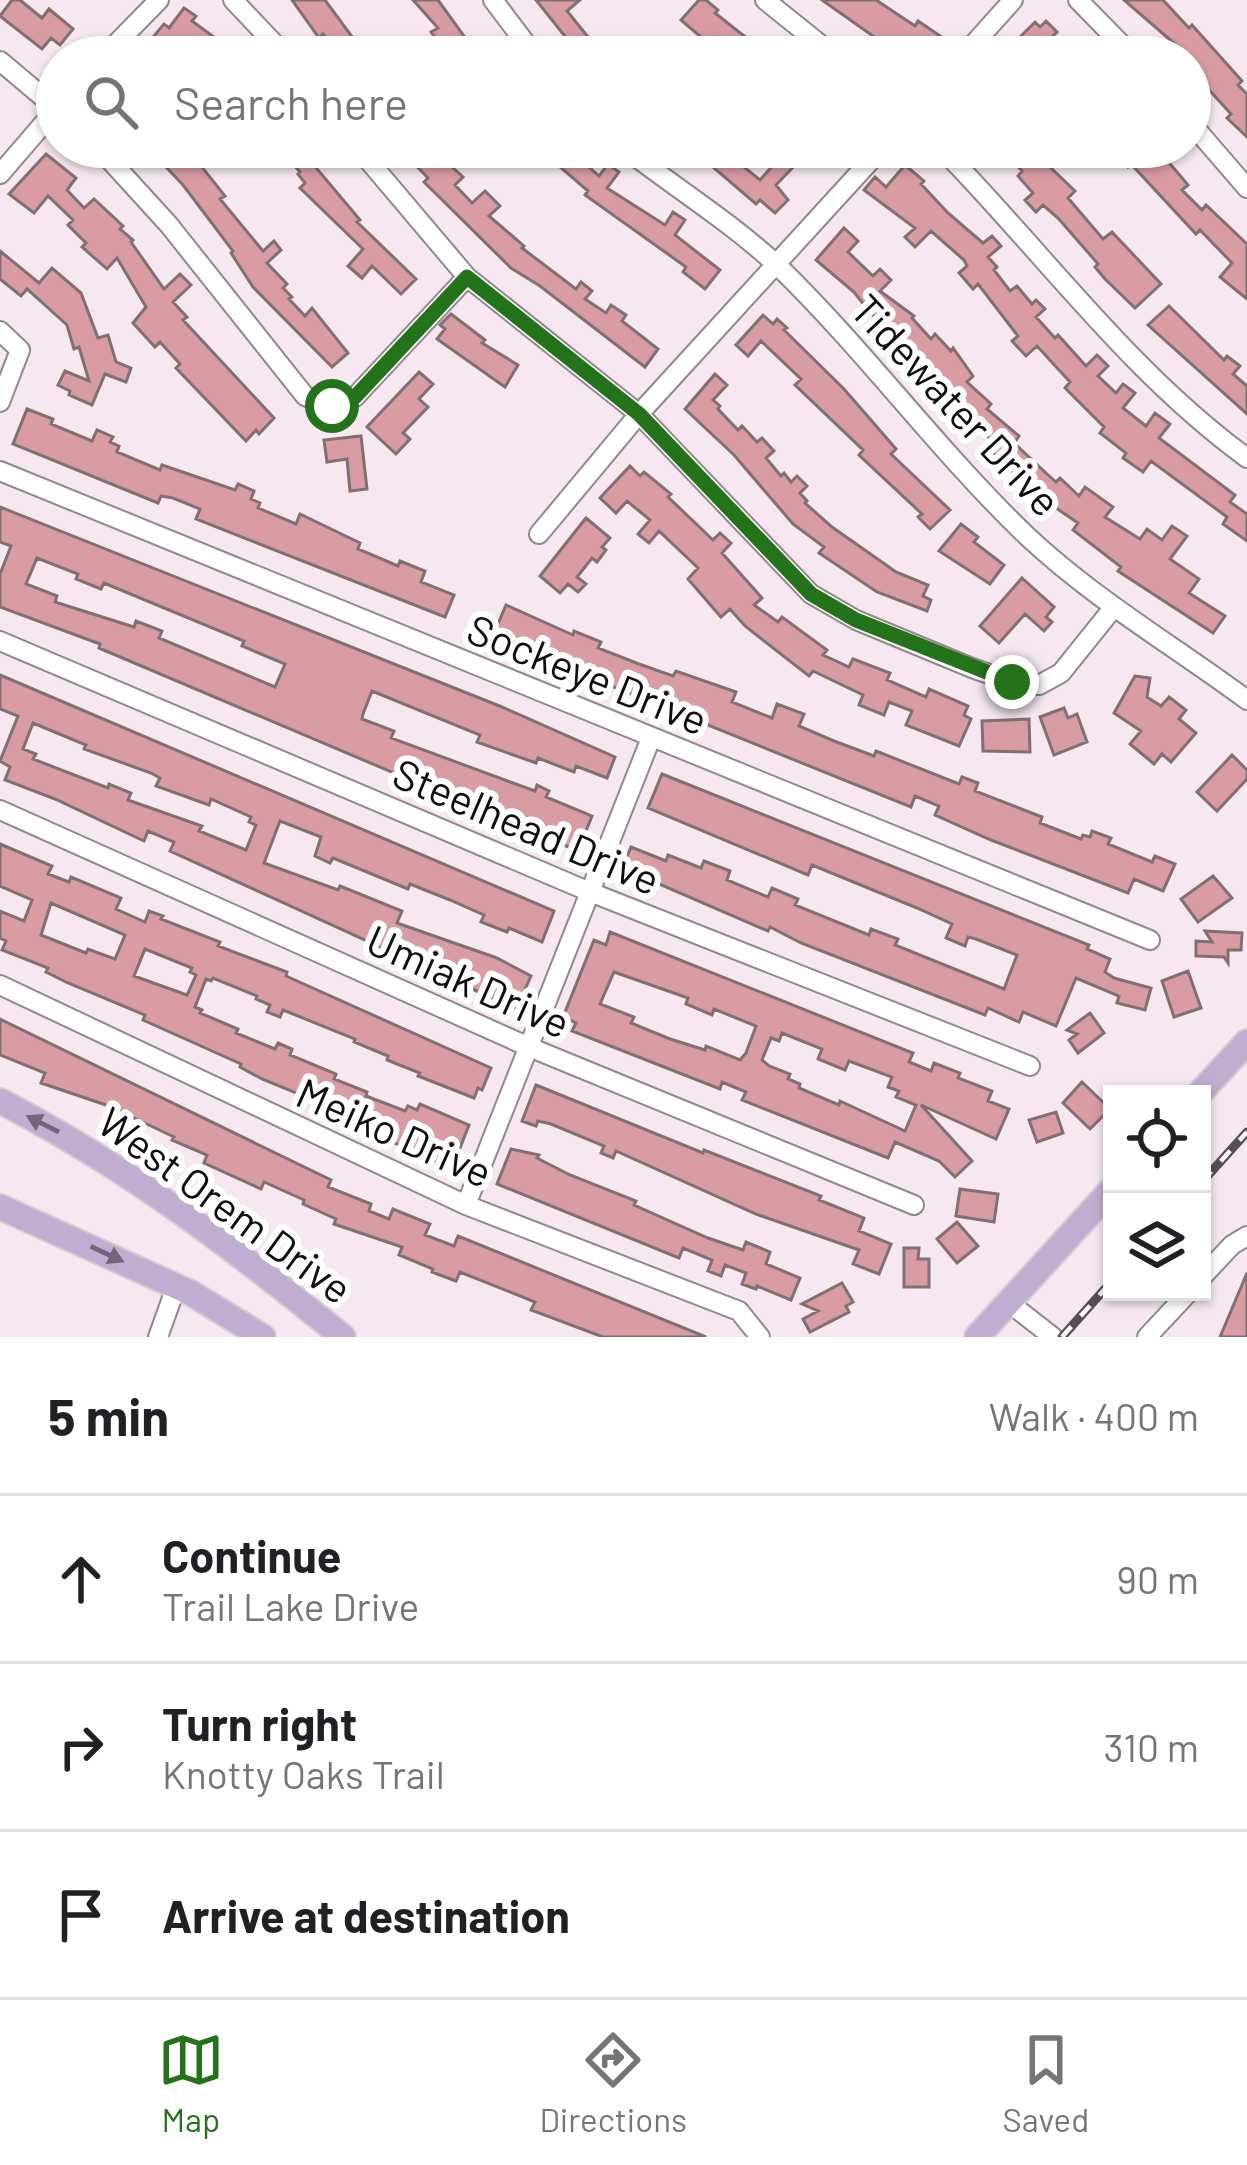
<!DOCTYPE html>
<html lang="en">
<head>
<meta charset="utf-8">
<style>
  body { margin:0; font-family:Barlow,sans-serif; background:#f6f6f6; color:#202124 }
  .controls { position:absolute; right:36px; bottom:36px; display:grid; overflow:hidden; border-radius:0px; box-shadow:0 3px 9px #0004 }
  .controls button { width:108px; height:108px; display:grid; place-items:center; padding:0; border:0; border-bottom:3px solid #e0e0e0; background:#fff; color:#202124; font:60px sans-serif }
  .stop { position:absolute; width:36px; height:36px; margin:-27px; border:9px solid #24731a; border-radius:50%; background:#fff }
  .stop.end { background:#24731a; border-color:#fff; box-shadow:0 3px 12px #0008 }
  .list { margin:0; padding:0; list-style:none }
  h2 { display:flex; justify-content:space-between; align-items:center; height:156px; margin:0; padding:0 48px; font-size:51px }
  h2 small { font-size:39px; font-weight:400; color:#757577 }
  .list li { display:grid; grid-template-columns:78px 1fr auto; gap:36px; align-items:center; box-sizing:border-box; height:168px; padding:0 48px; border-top:3px solid #e0e0e0 }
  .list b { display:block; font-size:45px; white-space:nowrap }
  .list p { margin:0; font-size:39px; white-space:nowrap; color:#757577 }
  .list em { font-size:39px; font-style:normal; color:#757577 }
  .icon { flex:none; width:66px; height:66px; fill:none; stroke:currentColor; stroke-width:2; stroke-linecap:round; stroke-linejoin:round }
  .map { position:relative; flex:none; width:1247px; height:1337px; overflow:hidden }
  .search { position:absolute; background:#fff; box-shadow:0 3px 9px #0004; left:36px; right:36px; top:36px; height:132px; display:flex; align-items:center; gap:30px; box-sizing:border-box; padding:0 42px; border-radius:66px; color:#757577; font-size:45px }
  .sheet { height:660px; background:#fff }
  nav { display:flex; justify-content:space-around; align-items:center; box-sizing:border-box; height:168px; border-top:3px solid #e0e0e0; background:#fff; font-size:33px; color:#757577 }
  nav a { display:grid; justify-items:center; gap:6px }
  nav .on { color:#24731a }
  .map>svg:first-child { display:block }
  .building { fill:#d89ca2; stroke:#807071; stroke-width:3; fill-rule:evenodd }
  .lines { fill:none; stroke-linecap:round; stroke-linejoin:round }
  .minor-casing { stroke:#94868e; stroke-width:22 }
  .major-casing { stroke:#cfcecf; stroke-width:28 }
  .minor { stroke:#fff; stroke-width:18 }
  .major { stroke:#c1add1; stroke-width:24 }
  .rail-casing { stroke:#564e53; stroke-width:9 }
  .rail { stroke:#fff; stroke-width:4.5; stroke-dasharray:14; stroke-linecap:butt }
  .oneway { fill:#72657a }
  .route { stroke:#24731a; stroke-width:15 }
  .labels { text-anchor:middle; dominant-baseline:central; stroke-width:12; stroke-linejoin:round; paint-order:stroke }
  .street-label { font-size:42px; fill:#110c0f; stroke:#fff }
</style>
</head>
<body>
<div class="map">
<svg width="1247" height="1337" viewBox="0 0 1247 1337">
  <rect width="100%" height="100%" fill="#f6e7f0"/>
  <path class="building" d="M 12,0 L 20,0 L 42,18 L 49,9 L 73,29 L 60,45 L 51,38 L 42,49 L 0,16 Z
    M 292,0 L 325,0 L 367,57 L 341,57 L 323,34 L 319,38 Z
    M 413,0 L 438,0 L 464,36 L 461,39 L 479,57 L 412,57 L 437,40 L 431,32 L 438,28 Z
    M 536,0 L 580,0 L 567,11 L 593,43 L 579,54 Z
    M 699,0 L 706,0 L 718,10 L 715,13 L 758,47 L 751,57 L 739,57 L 713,37 L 708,43 L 681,20 Z
    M 822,0 L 876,0 L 915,26 L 918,21 L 940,36 L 926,57 L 894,57 L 897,53 Z
    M 1124,0 L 1163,0 L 1189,28 L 1192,25 L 1242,81 L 1238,85 L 1247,94 L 1247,137 L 1227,118 L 1231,114 L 1190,69 L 1190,57 Z
    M 184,8 L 196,16 L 192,21 L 222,43 L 217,49 L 227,57 L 199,57 L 189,49 L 185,55 L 170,44 L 166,48 L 153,37 L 164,24 L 169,28 Z
    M 1046,21 L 1057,32 L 1053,36 L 1074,57 L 1042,57 L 1037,52 L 1032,57 L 1000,57 L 1035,22 L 1040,27 Z
    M 147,147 L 178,147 L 186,156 L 190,152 L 225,196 L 220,199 L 263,251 L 274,241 L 281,250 L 267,263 L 287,284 L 283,288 L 292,297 L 289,299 L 305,316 L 312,308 L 348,353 L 332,367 L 253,287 L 231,253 L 233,251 L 183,185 Z
    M 278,147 L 318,147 L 307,157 L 360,220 L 357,222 L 416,279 L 401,294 L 372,266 L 362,278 L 348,266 L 363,249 L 300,188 L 305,183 L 298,174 L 300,172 Z
    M 398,147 L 430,147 L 463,177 L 455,185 L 472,203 L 485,191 L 500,206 L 489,216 L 524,246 L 522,248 L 576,289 L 581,282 L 592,291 L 585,299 L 606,313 L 611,305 L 626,315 L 622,321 L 658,349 L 645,367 L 540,286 L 511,268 L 424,182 L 428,178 Z
    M 537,147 L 566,147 L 599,176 L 608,164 L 619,172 L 607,188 L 665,225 L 673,212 L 685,220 L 675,235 L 720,270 L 705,289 L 683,272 L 686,267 L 585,195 L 588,191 Z
    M 685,147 L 719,147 L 760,180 L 785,152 L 797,163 L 776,185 L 788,200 L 775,213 L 760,200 L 756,204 L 714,168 L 716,165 Z
    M 1000,147 L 1029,147 L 1075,191 L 1068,198 L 1103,239 L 1112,232 L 1161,284 L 1135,308 L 1105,279 L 1095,267 L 1098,264 L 1058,218 L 1043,205 L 1036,212 L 1025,200 L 1033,193 L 1018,176 L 1022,171 Z
    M 1110,147 L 1156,147 L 1188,185 L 1182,190 L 1202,210 L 1206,205 L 1247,244 L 1247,299 L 1220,277 L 1232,263 L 1200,230 L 1196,234 L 1131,164 L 1128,167 Z
    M 46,154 L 76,178 L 67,190 L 84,208 L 94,199 L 123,226 L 120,229 L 133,240 L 131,242 L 164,289 L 180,274 L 191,285 L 173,302 L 187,317 L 183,320 L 274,418 L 259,434 L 256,430 L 246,441 L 176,368 L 180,364 L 160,342 L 155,347 L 133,323 L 146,307 L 117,258 L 107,269 L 82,247 L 86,243 L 68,225 L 73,220 L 48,196 L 34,213 L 9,194 Z
    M 905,165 L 924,181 L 921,184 L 948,213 L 983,243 L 992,236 L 1001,246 L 988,257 L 997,267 L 994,270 L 1010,291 L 1017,286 L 1032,304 L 1036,300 L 1045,309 L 1036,317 L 1055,338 L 1058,335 L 1086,366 L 1097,355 L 1108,366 L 1098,376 L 1116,393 L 1123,384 L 1135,393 L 1123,408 L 1146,426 L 1155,413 L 1170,424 L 1159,438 L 1235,495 L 1230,502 L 1247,514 L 1247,541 L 1223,524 L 1227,517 L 1151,461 L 1143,472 L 1123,458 L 1126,453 L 1100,433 L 1104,427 L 1065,388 L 1070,382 L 1037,346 L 1026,356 L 1012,341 L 1018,336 L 978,284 L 973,289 L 959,273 L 967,266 L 964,260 L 931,231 L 915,247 L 905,237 L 915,228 L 864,190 L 875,177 L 886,187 Z
    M 844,228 L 858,241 L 848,252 L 873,276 L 880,269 L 891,280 L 880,291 L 914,316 L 912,318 L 931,339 L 935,334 L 951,351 L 953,348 L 973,376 L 967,382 L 991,404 L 987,409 L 1019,436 L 1014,443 L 1047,474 L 1056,482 L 1060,478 L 1079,496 L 1085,487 L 1113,507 L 1105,517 L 1140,539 L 1147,529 L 1162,540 L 1172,526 L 1187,536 L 1170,559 L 1199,579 L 1189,593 L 1225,616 L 1213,633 L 1118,571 L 1121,567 L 1073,530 L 1078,523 L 1056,508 L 1053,511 L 986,446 L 992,440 L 950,406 L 952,403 L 936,383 L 900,343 L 905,338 L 871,314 L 854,292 L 816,260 Z
    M 0,251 L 39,283 L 52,268 L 81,293 L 98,338 L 108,335 L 116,362 L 131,368 L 126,382 L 105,374 L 92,405 L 69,395 L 70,391 L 58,385 L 65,371 L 89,381 L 79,347 L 74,349 L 67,325 L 27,289 L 21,296 L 0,279 Z
    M 1169,306 L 1224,360 L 1227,356 L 1240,366 L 1233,374 L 1247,386 L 1247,414 L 1148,325 Z
    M 451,314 L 485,340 L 482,343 L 518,365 L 505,387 L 437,339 L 445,329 L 440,325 Z
    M 763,315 L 773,324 L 777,319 L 787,328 L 784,330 L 844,389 L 896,449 L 891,454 L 950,510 L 930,529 L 918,517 L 922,514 L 859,455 L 863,450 L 795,385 L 801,379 L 761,341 L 748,356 L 736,345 Z
    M 419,372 L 433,384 L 419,399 L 428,407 L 403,433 L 410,439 L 396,454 L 367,427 Z
    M 715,374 L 727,385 L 713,400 L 720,406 L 718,409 L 738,430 L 742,426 L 757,442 L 762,438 L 774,451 L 766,458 L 781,476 L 784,473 L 791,482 L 797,476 L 807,486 L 800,493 L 807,501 L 805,503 L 832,527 L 896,572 L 928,585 L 923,596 L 931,600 L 927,611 L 877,592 L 819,553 L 824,547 L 793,524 L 734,455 L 685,409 Z
    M 27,409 L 53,419 L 51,424 L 92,441 L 97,430 L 113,437 L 110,442 L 119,446 L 117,452 L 160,470 L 162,465 L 235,490 L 238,484 L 254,491 L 251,499 L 260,503 L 258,508 L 296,524 L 300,514 L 360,543 L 358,549 L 398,566 L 400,561 L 425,571 L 421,582 L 454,595 L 445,617 L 196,519 L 200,509 L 173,498 L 161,496 L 158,503 L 13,444 Z
    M 361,436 L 367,489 L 350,491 L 347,459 L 327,462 L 324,440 Z
    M 630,466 L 640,476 L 644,472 L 671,494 L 668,497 L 713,540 L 720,533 L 731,543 L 722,553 L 762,598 L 754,605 L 778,622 L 782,617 L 827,650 L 823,655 L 849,667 L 853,659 L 890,673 L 887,680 L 926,697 L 929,689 L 968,706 L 964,715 L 971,719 L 959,746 L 906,725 L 912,711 L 889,702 L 884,715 L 859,705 L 863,695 L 813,671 L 809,676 L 745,626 L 730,609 L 721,617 L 688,579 L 698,568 L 659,531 L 649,543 L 638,534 L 650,520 L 627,501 L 616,513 L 600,498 Z
    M 0,507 L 502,707 L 615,757 L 607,778 L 576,766 L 574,772 L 538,758 L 536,763 L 477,742 L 480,735 L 372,691 L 363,714 L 362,719 L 394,731 L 391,738 L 535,791 L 537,785 L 549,791 L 546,797 L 592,816 L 578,851 L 99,648 L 100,644 L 0,607 L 0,574 L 11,546 L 0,542 ZM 37,558 L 78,574 L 76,579 L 101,589 L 104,583 L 244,641 L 242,646 L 285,664 L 275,687 L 159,638 L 162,631 L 136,621 L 134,627 L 55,602 L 57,596 L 26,584 Z
    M 586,518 L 610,538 L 602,547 L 606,550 L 597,562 L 592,558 L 577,577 L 586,584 L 578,592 L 568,584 L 560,593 L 540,576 Z
    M 961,524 L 978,537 L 974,542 L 1004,565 L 990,584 L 939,551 Z
    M 1022,578 L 1054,607 L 1046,617 L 1052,622 L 1044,631 L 1025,614 L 999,643 L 980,626 Z
    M 506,605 L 573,635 L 574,631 L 601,642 L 598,648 L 639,664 L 673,676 L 676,671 L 736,692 L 732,702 L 772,718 L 777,704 L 804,714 L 799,726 L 834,741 L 874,756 L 876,751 L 959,784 L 962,777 L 978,783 L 975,791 L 1042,817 L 1040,823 L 1081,839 L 1083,835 L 1090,837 L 1092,831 L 1111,838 L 1108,844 L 1152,862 L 1155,856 L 1175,864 L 1163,891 L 1134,879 L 1128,893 L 991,840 L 935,815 L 939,806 L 915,796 L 911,807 L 492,638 Z
    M 0,675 L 554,911 L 542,942 L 509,928 L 507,932 L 481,922 L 484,915 L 450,900 L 410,884 L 408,889 L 333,858 L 330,863 L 315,856 L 321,837 L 280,821 L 264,863 L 338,890 L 340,886 L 402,911 L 397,923 L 497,958 L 531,976 L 516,1009 L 170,851 L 174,842 L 148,831 L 144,841 L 55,799 L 5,780 L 10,767 L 0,761 L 18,716 L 0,709 ZM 33,723 L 86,745 L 84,749 L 151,773 L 160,778 L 156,786 L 209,805 L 211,799 L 251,817 L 249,822 L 256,825 L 246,850 L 199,831 L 202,826 L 128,800 L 131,793 L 109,784 L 108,788 L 33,759 L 36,754 L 23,749 Z
    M 1135,676 L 1150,678 L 1147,697 L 1161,706 L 1169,697 L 1186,710 L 1179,719 L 1196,733 L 1171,762 L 1162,754 L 1154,764 L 1130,744 L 1141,731 L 1114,713 Z
    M 1064,708 L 1068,718 L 1077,714 L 1087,742 L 1054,755 L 1040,717 Z
    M 1029,719 L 1030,752 L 983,751 L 982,721 Z
    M 1232,755 L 1247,770 L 1247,779 L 1217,811 L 1197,792 Z
    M 662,774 L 1089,945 L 1087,949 L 1110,959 L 1105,972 L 1114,978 L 1151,988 L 1145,1010 L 1117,1003 L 1119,996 L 1076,978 L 1056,1026 L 1023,1012 L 1019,1022 L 988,1008 L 985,1015 L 801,943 L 770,927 L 768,931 L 622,868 L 631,847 L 666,861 L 668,855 L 701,868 L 704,861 L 730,871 L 727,880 L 768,897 L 772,888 L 798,899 L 795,905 L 869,935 L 871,929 L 898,939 L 895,945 L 1004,989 L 1017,955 L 976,939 L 968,937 L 965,946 L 946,938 L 952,924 L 917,908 L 812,865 L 808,875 L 648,808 Z
    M 0,844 L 52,866 L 48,874 L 69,882 L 71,877 L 121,898 L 116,909 L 145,922 L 149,911 L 163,916 L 161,919 L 220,942 L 218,946 L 287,972 L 286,976 L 491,1068 L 482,1090 L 478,1088 L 474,1098 L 418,1076 L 420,1073 L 387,1060 L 388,1056 L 354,1042 L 355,1039 L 283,1010 L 280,1017 L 267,1012 L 270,1005 L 256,999 L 257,996 L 213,978 L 211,981 L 206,979 L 195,1007 L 202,1010 L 200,1013 L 238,1029 L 236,1033 L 275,1049 L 278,1043 L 292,1049 L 290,1055 L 336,1074 L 334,1079 L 367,1092 L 366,1096 L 405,1111 L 408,1106 L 417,1110 L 420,1104 L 469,1125 L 456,1158 L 443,1153 L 439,1163 L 359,1127 L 360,1123 L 327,1109 L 328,1106 L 262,1079 L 240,1067 L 241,1064 L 143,1020 L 145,1015 L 68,983 L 46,972 L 48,968 L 2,950 L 6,941 L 0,938 L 0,911 L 24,921 L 32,900 L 0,886 ZM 51,903 L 125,935 L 115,959 L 88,949 L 86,953 L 41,935 ZM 145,949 L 192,968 L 190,972 L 196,975 L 187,995 L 134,976 Z
    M 1213,876 L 1232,898 L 1198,922 L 1181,899 Z
    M 1205,931 L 1242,933 L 1241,950 L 1228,950 L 1228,963 L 1224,957 L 1196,956 L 1196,941 L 1212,942 Z
    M 610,932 L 913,1053 L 909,1062 L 931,1071 L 934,1063 L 960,1073 L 958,1078 L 992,1091 L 988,1101 L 1009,1109 L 996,1139 L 921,1105 L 972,1161 L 955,1177 L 939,1161 L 895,1142 L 888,1158 L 742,1100 L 746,1092 L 722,1082 L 720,1089 L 572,1031 L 576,1023 L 563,1017 L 594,940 L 606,945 ZM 614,972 L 688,998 L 686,1004 L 712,1015 L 714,1009 L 756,1026 L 746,1053 L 740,1060 L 706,1046 L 705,1050 L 670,1039 L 631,1023 L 634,1017 L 600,1004 ZM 782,1033 L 822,1049 L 818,1059 L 845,1070 L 849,1061 L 892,1077 L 888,1087 L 899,1091 L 896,1097 L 916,1105 L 905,1131 L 840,1101 L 839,1105 L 799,1088 L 800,1084 L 788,1079 L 790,1074 L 769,1066 L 762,1060 L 771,1038 L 779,1041 Z
    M 1188,971 L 1201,1008 L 1174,1017 L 1162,981 Z
    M 1090,1013 L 1104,1033 L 1078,1053 L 1069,1040 L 1077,1034 L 1067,1030 Z
    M 0,1019 L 331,1180 L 328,1187 L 371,1204 L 369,1211 L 389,1219 L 393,1209 L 430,1224 L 425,1235 L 454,1246 L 458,1236 L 706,1337 L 603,1337 L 531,1310 L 535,1302 L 460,1272 L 456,1281 L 432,1272 L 433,1269 L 399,1255 L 402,1247 L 334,1224 L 336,1219 L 303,1204 L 304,1200 L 264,1182 L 261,1189 L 204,1163 L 207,1155 L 172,1140 L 174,1137 L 109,1106 L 41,1083 L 45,1073 L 0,1055 Z
    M 1082,1082 L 1110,1109 L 1090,1129 L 1063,1103 Z
    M 536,1085 L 703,1153 L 704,1150 L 821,1196 L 819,1200 L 864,1218 L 859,1231 L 891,1244 L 879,1274 L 853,1264 L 859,1250 L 756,1214 L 616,1151 L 613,1158 L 601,1153 L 604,1146 L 551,1124 L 538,1121 L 536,1126 L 522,1121 Z
    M 1056,1112 L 1063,1133 L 1037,1142 L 1029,1120 Z
    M 511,1149 L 539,1155 L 537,1158 L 570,1175 L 636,1201 L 634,1205 L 708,1238 L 743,1250 L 746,1242 L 770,1252 L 766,1264 L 800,1278 L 791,1300 L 757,1286 L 756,1289 L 742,1284 L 746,1273 L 725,1265 L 721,1276 L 708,1271 L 712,1260 L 683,1248 L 679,1258 L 497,1184 Z
    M 960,1189 L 998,1194 L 994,1222 L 956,1216 Z
    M 957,1222 L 978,1246 L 957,1263 L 937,1239 Z
    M 904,1248 L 919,1248 L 918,1259 L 929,1259 L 929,1287 L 904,1287 Z
    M 1247,1274 L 1247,1337 L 1220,1337 L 1247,1273 Z
    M 842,1283 L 853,1302 L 846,1306 L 849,1312 L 810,1332 L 803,1319 L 818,1311 L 802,1304 Z"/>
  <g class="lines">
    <g class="minor-casing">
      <path id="minor" d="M 233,0 L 287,57
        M 493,0 L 536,57
        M 765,0 L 836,57
        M 1078,0 L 1134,57
        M 103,57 L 159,0
        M 962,57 L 1013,0
        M 0,61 L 57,109
        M 1190,122 L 1247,188
        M 98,147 L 169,225 L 305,396 L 332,407 L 355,397 L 467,277
        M 357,147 L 467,277 L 639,414 L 811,594 L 856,620 L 972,668 L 1012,682 L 1039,685 L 1061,673 L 1114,607
        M 623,147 C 675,188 733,223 781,269 C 868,354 940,453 1028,537 C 1094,599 1174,646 1247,700
        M 940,147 C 1042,251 1128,371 1247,458
        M 0,174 L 57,108
        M 0,331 L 20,350 L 0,402
        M 0,471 L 1150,940
        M 539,534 L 639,414 L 883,147
        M 0,641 L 590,892 L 1030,1066
        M 0,810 L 529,1047 L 914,1205
        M 0,985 L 466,1205 L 739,1311 L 760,1337
        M 466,1205 L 651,738
        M 1202,1277 L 1232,1245 L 1247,1236
        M 1008,1302 L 1053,1337
        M 158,1337 L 176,1287
        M 1147,1337 L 1189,1292"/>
    </g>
    <g class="major-casing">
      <path id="major" d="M 1199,1094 L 1247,1042
        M 0,1101 C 126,1166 234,1248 343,1337
        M 0,1207 L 191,1293 L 263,1337
        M 977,1337 L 1112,1189"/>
    </g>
    <use href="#minor" class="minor"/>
    <use href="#major" class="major"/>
    <g class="rail-casing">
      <path id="rail" d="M 1202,1182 L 1247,1132
        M 1062,1337 L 1112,1281"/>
    </g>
    <use href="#rail" class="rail"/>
  </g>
  <defs><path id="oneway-solid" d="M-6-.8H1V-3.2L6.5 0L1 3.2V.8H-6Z" transform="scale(3)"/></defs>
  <g class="oneway">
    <use href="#oneway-solid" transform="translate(43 1124) rotate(-153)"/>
    <use href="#oneway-solid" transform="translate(107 1254) rotate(25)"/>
  </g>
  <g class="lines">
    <path class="route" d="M 332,406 L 355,397 L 467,277 L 639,414 L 811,594 L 856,620 L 1012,682"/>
  </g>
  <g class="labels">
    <g class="street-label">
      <text transform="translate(957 404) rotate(47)">Tidewater Drive</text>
      <text transform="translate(588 673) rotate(22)">Sockeye Drive</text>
      <text transform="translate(527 825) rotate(23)">Steelhead Drive</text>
      <text transform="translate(469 980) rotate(24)">Umiak Drive</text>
      <text transform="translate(395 1131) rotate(24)">Meiko Drive</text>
      <text transform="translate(226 1204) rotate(36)">West Orem Drive</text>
    </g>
  </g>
</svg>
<div class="controls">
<button><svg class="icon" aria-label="locate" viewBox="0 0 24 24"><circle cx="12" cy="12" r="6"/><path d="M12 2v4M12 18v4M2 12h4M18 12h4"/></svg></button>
<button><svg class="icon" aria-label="layers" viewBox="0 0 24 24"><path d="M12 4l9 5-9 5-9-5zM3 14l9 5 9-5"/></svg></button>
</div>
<div class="stop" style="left:332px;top:406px"></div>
<div class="stop end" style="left:1012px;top:682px"></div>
<div class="search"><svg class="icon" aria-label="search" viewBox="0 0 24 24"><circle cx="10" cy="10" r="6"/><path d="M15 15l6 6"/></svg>Search here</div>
</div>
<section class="sheet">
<h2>5 min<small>Walk · 400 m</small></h2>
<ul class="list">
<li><svg class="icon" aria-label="ahead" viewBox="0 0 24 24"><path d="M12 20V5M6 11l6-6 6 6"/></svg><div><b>Continue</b><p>Trail Lake Drive</p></div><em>90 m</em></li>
<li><svg class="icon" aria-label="right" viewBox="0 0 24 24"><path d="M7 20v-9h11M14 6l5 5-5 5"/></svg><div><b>Turn right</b><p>Knotty Oaks Trail</p></div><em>310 m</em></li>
<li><svg class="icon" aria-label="arrive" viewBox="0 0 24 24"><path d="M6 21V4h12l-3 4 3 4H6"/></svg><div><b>Arrive at destination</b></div></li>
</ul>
</section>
<nav>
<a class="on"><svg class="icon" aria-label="map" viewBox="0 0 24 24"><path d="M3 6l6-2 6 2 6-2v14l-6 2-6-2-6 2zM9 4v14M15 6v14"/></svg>Map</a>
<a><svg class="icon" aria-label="directions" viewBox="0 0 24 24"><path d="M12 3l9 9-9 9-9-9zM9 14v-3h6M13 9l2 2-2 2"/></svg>Directions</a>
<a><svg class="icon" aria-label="saved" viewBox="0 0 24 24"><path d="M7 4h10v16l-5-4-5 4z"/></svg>Saved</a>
</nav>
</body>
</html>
